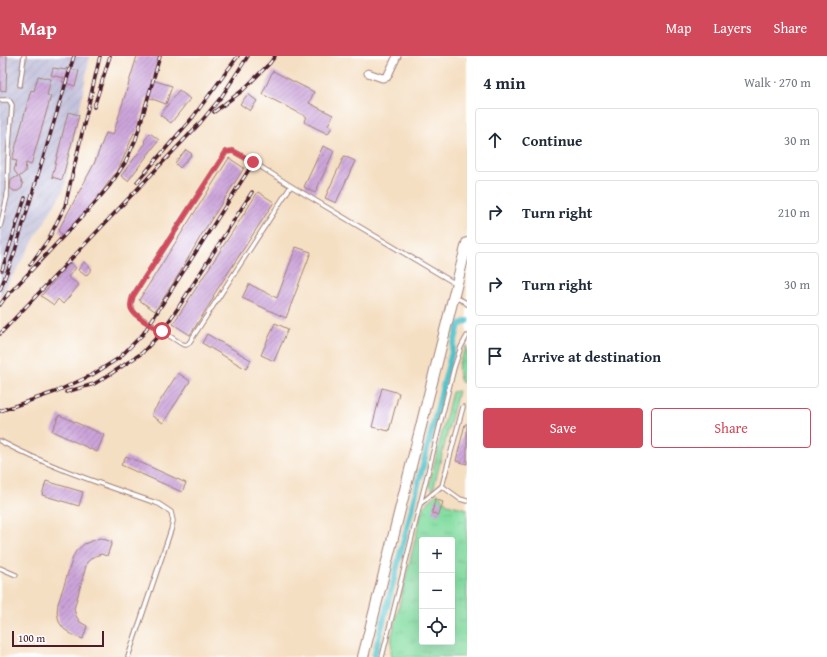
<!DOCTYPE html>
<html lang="en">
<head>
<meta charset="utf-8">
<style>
  body { margin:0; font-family:"Gentium Book Plus",serif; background:#f2f2f3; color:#1f2937 }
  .controls { position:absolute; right:12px; bottom:12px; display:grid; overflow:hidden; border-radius:4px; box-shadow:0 4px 16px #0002 }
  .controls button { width:36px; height:36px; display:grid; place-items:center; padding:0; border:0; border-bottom:1px solid #e0e1e3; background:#fff; color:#1f2937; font:20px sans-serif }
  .scale { position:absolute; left:12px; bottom:10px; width:92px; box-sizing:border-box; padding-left:4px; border:2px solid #4a1f2b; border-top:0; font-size:11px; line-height:14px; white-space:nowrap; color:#4a1f2b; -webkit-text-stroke:3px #fff; paint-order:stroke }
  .stop { position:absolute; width:12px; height:12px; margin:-9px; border:3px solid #d1495b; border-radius:50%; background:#fff }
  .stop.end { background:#d1495b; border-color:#fff; box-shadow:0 1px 4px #0008 }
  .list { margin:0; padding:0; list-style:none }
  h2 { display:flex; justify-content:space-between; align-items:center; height:52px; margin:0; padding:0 16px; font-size:17px }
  h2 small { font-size:13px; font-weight:400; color:#747a83 }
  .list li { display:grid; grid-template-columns:26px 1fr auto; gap:12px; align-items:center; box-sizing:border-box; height:64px; margin:0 8px 8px; padding:0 8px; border:1px solid #e0e1e3; border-radius:4px }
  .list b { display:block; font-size:15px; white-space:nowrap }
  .list em { font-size:13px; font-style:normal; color:#747a83 }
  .actions { display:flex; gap:8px; padding:12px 16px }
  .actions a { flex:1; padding:9px 0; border:1px solid #d1495b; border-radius:4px; text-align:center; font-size:14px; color:#d1495b }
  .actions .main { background:#d1495b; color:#fff }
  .icon { flex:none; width:22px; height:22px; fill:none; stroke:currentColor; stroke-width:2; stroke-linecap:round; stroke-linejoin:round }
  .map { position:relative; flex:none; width:467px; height:601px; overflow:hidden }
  header { display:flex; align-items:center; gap:24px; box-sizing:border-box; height:56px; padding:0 20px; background:#d1495b; color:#fff }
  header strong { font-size:19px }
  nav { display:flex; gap:22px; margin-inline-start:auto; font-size:14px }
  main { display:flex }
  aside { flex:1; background:#fff }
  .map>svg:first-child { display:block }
  .industrial { fill:url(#industrial-furrows) }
  .grass { fill:url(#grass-tufts); stroke:#687e67; fill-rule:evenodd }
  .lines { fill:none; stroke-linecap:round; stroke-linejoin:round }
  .canal { stroke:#53c1ca; stroke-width:6 }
  .building { fill:url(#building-hatch) }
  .lane-casing { stroke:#a07f77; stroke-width:5.5 }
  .street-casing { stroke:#a07f77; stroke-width:9 }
  .secondary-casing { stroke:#a07f77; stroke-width:12 }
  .lane { stroke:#fff; stroke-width:3.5 }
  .street { stroke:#fff; stroke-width:7 }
  .secondary { stroke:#fff; stroke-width:10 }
  .rail-casing { stroke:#4a1f2b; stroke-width:3.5 }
  .rail { stroke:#fff; stroke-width:2; stroke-dasharray:6; stroke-linecap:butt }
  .route { stroke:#d1495b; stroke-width:5 }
</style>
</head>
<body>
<header>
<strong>Map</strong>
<nav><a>Map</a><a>Layers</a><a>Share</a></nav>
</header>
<main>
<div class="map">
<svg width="467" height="601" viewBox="0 0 467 601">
  <defs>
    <pattern id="industrial-furrows" width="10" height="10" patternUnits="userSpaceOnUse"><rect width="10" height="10" fill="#c3c1db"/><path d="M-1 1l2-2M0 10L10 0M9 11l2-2" fill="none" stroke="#a9a5bc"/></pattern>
    <pattern id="grass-tufts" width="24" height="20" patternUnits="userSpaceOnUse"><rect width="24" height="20" fill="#85dea3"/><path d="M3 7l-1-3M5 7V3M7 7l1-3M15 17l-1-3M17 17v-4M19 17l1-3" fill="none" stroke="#74be8c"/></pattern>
    <pattern id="building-hatch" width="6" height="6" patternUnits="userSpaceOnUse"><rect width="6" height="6" fill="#cca4da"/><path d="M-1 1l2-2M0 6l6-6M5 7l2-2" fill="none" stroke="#a885b1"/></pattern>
  </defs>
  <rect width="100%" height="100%" fill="#fff"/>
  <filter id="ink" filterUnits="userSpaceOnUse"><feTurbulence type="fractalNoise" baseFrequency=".025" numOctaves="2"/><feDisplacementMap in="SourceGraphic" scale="8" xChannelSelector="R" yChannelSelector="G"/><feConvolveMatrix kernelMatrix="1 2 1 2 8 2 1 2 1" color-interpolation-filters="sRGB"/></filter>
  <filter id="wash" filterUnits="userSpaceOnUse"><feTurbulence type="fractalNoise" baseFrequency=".012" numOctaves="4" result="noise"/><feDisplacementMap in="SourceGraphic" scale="16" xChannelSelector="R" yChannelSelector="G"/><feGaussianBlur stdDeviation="0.9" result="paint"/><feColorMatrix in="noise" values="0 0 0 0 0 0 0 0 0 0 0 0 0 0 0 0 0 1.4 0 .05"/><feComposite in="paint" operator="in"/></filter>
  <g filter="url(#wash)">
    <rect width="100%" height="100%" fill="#f5dfc3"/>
    <path class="industrial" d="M 0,0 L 90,0 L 64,133 L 0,241 Z"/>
    <path class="grass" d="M 467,289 L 467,328 L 461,326 C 455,307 460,306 467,289 Z
      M 458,335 L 433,434 L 429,430 L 452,336 Z
      M 438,437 L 447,448 L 467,453 L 467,601 L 391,601 L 392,579 L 423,451 ZM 422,484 L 452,484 L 452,586 L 422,586 Z"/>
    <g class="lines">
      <path class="canal" d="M 374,601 L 457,276 L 459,269 L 467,265"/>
    </g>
    <g id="blocks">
      <path class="building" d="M 0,0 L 7,0 L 6,35 L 0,34 Z
        M 137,0 L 159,0 L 152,24 L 172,30 L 166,48 L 147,41 L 136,78 L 134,77 L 117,117 L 116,116 L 98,141 L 65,180 L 58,175 L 94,108 L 106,77 L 113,79 Z
        M 53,12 L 66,14 L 66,12 L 79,15 L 75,30 L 62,26 L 64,22 L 51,19 Z
        M 273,15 L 314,36 L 309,47 L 333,59 L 328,69 L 332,71 L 328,78 L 304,66 L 307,61 L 262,38 Z
        M 38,20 L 51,23 L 47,39 L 51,40 L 31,109 L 26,107 L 25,116 L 19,121 L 23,128 L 22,132 L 18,135 L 14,135 L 10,132 L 11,124 L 18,120 L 14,114 L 17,105 L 12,104 L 31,34 L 34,35 Z
        M 179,34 L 190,43 L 171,67 L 160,59 Z
        M 248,38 L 257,45 L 250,55 L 240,48 Z
        M 68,56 L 79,59 L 62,124 L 52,121 Z
        M 150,77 L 159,84 L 128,125 L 121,120 L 146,87 L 144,85 Z
        M 323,90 L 334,95 L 315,137 L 304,131 Z
        M 186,94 L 192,98 L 180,112 L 175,107 Z
        M 344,100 L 355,105 L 336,147 L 325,142 Z
        M 229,102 L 244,112 L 202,178 L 179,218 L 155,255 L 139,244 Z
        M 258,136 L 274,146 L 213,240 L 214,241 L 190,279 L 173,268 Z
        M 296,191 L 311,196 L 286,262 L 242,242 L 249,228 L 277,242 Z
        M 84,206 L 92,213 L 86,220 L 78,214 Z
        M 70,207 L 76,212 L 68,221 L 79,229 L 63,248 L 58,243 L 54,249 L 41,240 Z
        M 275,267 L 288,273 L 274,305 L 261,299 Z
        M 207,278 L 251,304 L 246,313 L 202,287 Z
        M 178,317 L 190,325 L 163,367 L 151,359 Z
        M 382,332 L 399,337 L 389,375 L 372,371 Z
        M 59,359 L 104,379 L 97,396 L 52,375 Z
        M 465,368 L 467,368 L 467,408 L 456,405 Z
        M 126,400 L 186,427 L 182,436 L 121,409 Z
        M 46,425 L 83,436 L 79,450 L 42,439 Z
        M 435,443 L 443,446 L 439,459 L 432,457 Z
        M 100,482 L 112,486 L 107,500 L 101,498 L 93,501 L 87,506 L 74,553 L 76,560 L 80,566 L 87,570 L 83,583 L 74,580 L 64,573 L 59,566 L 57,556 L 58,548 L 73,501 L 76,495 L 84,488 Z"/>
    </g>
  </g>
  <g filter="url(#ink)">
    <use href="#blocks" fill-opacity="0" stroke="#a07f77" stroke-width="1"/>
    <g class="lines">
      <g class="lane-casing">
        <path id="lane" d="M 20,29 L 24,0
          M 0,44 L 9,44 L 12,49 L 8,103 L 7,141 L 0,171
          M 291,130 L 189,287 L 186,289 L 182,288 L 135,258 C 131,251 130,248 133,240 L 226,96 L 233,95 L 253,106 L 291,130 L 456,228
          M 455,241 L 465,246 L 467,248
          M 0,385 C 51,412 105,429 159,448 L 171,456 L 173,465 L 171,474 L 128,601
          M 442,430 L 460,443 L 467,445
          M 420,448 L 442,430 L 463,351
          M 0,512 L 16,519
          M 382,601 L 454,312 L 461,291 L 467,280"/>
      </g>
      <g class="street-casing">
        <path id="street" d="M 368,17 L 382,22 L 387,21 L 397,0"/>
      </g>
      <g class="secondary-casing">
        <path id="secondary" d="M 363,601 L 467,187"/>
      </g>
      <use href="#lane" class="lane"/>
      <use href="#street" class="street"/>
      <use href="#secondary" class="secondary"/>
      <g class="rail-casing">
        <path id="rail" d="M 94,51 L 110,0
          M 214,56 L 243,34 L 270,7 L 275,0
          M 137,126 L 193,61 L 238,0
          M 30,209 L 48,184 L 65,150 L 100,0
          M 2,214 L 25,142
          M 0,234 L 14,198 L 74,0
          M 6,241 L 93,149 L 110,129 L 125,107 L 136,83 L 160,0
          M 0,249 L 9,236
          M 0,278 L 200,67 L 222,40 L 248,0
          M 66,336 L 94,328 L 112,317 L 142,297 L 160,278 L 178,252 L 252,136
          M 0,355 L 55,336 L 92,319 L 119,302 L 143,278 L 250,112"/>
      </g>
      <use href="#rail" class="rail"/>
    </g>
  </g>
  <g class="lines" filter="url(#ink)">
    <path class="route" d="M 162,275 C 154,271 134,260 131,252 C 130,248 132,244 133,240 L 226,96 L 233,95 L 253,106"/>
  </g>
</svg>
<div class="controls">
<button>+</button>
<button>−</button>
<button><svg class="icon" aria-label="locate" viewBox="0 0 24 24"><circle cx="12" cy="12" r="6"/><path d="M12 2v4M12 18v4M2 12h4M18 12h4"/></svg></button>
</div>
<div class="scale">100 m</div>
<div class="stop" style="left:162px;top:275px"></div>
<div class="stop end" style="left:253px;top:106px"></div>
</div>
<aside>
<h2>4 min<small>Walk · 270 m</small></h2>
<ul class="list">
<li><svg class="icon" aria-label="ahead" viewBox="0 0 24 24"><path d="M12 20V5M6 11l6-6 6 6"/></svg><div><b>Continue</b></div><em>30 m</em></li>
<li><svg class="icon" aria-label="right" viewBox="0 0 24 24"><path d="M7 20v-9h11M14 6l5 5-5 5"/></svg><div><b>Turn right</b></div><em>210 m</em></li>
<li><svg class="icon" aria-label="right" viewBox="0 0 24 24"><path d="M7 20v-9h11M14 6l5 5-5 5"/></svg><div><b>Turn right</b></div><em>30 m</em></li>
<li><svg class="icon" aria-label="arrive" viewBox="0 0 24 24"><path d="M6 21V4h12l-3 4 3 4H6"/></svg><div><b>Arrive at destination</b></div></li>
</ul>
<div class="actions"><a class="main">Save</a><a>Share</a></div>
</aside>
</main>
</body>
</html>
